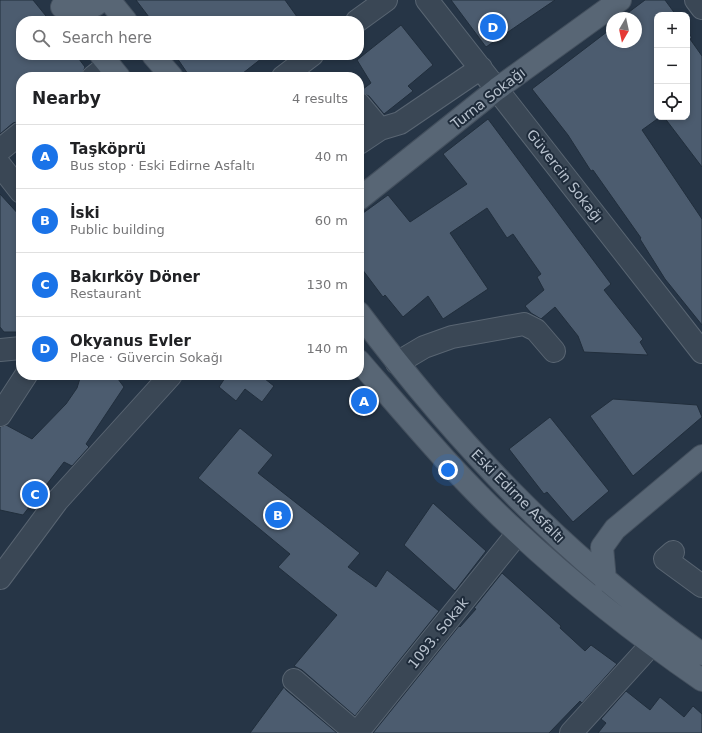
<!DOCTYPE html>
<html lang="en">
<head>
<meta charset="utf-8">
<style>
  body { margin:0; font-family:"DejaVu Sans",sans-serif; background:#f2f2f2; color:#202124 }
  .controls { position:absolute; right:12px; top:12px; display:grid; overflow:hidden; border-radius:8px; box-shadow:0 2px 6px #0003 }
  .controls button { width:36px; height:36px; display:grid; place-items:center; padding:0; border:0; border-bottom:1px solid #e0e0e0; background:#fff; color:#202124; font:20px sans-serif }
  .compass { position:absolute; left:606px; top:12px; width:36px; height:36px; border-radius:50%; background:#fff; box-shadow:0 2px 6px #0003; rotate:189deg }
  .you { position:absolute; left:448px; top:470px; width:14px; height:14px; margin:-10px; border:3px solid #fff; border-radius:50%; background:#1a73e8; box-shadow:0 0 0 6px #1a73e833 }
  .badge { display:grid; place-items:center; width:26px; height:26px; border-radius:50%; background:#1a73e8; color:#fff; font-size:13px; font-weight:700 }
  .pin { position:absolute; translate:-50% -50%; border:2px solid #fff; box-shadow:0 1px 4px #0006 }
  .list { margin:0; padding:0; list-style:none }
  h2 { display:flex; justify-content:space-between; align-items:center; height:52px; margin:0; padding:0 16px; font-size:17px }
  h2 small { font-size:13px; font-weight:400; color:#757577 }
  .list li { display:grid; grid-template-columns:26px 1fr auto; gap:12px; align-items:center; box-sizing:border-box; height:64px; padding:0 16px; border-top:1px solid #e0e0e0 }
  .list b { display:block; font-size:15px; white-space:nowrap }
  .list p { margin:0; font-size:13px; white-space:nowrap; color:#757577 }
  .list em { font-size:13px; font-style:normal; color:#757577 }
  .icon { flex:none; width:22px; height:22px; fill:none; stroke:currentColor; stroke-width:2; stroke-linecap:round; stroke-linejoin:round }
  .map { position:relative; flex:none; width:702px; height:733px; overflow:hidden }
  .search { position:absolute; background:#fff; box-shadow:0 2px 6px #0003; left:16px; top:16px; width:348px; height:44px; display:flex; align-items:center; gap:10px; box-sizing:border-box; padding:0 14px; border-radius:16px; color:#757577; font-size:15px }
  .panel { position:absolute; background:#fff; box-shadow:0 2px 6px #0003; left:16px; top:72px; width:348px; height:308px; border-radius:16px }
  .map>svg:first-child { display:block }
  .building { fill:#4c5c6f; stroke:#212e3c }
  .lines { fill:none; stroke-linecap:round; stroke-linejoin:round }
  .minor-casing { stroke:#596572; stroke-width:24 }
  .major-casing { stroke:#44505e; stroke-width:24 }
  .minor { stroke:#3a4755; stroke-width:22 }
  .major { stroke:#586675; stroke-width:22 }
  .labels { text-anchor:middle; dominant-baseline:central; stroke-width:4; stroke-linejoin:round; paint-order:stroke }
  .street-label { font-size:14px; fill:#b8c2ce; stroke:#1f2c3b }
</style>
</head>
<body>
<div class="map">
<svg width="702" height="733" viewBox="0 0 702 733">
  <rect width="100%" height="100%" fill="#263546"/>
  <path class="building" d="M 0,0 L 33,0 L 50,21 L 21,21 L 21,55 L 76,55 L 85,67 L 81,77 L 21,77 L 21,121 L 13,123 L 0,134 Z
    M 136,0 L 285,0 L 300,21 L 152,21 Z
    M 451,0 L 555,0 L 486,47 Z
    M 645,0 L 665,0 L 676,15 L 657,15 L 657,117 L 660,117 L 642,130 L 702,219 L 702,325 L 665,279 L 640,239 L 641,238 L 593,170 L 591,171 L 568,135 L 532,89 L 612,28 L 612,42 L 636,42 L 636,18 L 621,18 Z
    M 401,25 L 433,65 L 408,86 L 413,91 L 384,114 L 369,96 L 359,92 L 371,83 L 357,60 Z
    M 687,30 L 692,38 L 690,39 L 702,56 L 702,167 L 664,117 L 687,117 Z
    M 175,55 L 266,55 L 238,77 L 190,77 Z
    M 488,119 L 611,284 L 604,290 L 643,339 L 640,342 L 648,355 L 584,352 L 578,336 L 555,307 L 541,319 L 531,313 L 525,306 L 544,290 L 537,277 L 541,274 L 513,234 L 507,238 L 487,208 L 450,233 L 488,289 L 443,319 L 428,296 L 403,317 L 385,295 L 383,297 L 359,265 L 359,216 L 388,195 L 410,222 L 467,184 L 443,154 Z
    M 0,194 L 21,217 L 21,332 L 4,332 L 0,327 Z
    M 81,375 L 115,375 L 124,387 L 86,444 L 89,447 L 72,466 L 64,462 L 23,515 L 0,510 L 0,427 L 6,425 L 32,439 L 66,404 L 77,388 Z
    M 227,375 L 260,375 L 274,386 L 262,402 L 245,389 L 236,401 L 219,387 Z
    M 613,399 L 697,405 L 702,417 L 633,476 L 590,416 Z
    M 550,417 L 609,491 L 573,522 L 547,492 L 544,494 L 509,449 Z
    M 240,428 L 273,455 L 258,473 L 360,553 L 348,567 L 376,587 L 387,570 L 439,611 L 355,716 L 302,670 L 294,666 L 337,615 L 278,567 L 290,554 L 198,478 Z
    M 433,503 L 486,551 L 455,591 L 404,545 Z
    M 502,573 L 561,626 L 560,628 L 585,651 L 591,645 L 617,664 L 582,703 L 580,701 L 549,733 L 373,733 L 459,626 L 460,627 L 476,609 L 474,608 Z
    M 284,687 L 286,690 L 337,733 L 250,733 Z
    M 626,691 L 650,710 L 660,697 L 684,717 L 693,706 L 702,714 L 702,733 L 598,733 L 606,723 L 601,719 Z"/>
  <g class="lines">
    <g class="minor-casing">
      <path id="minor" d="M 427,0 L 702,352
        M 696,0 L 702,8
        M 357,21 L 386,0
        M 93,77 L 108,65
        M 283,77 L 312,55
        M 359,104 L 380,129
        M 359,143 L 380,129 L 400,123 L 481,68
        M 0,150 L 21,133
        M 0,165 L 21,192
        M 0,350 L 21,348
        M 397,363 L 424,347 L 452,337 L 524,324 L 536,330 L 554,351
        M 0,415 L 26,375
        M 673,552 L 665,559 L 702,586
        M 0,578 L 57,501 L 171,375
        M 294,680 L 356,733
        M 357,733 L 518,533
        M 571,733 L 651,645"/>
    </g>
    <g class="major-casing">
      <path id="major" d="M 109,0 L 126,21
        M 62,7 C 77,14 89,11 102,0
        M 101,55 L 119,77
        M 153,55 L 172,77
        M 359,199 L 497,89 L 620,0
        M 359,313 C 459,446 565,557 702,654
        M 359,361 C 410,420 460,480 517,532 C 575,586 637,635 702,680
        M 605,580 L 602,547 L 615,529 L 702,456"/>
    </g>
    <use href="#minor" class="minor"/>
    <use href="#major" class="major"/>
  </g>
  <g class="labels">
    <g class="street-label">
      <text transform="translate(488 98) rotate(-38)">Turna Sokağı</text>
      <text transform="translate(565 176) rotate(52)">Güvercin Sokağı</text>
      <text transform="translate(518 496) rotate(45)">Eski Edirne Asfaltı</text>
      <text transform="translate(438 633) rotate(-51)">1093. Sokak</text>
    </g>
  </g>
</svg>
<div class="controls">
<button>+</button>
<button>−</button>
<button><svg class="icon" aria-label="locate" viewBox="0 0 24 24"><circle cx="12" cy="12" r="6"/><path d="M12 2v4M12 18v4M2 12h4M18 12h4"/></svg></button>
</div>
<svg class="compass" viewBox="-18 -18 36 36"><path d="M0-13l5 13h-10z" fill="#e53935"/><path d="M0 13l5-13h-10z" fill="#757577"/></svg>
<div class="you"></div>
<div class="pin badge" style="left:364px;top:401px">A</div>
<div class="pin badge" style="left:278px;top:515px">B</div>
<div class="pin badge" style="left:35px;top:494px">C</div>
<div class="pin badge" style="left:493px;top:27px">D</div>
<div class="search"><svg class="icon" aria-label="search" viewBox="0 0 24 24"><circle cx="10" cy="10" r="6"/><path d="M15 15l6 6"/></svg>Search here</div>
<section class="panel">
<h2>Nearby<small>4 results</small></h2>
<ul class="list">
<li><span class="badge">A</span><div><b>Taşköprü</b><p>Bus stop · Eski Edirne Asfaltı</p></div><em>40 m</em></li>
<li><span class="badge">B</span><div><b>İski</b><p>Public building</p></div><em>60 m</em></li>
<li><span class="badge">C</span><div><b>Bakırköy Döner</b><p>Restaurant</p></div><em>130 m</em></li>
<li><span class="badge">D</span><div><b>Okyanus Evler</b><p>Place · Güvercin Sokağı</p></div><em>140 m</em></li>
</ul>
</section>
</div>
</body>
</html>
